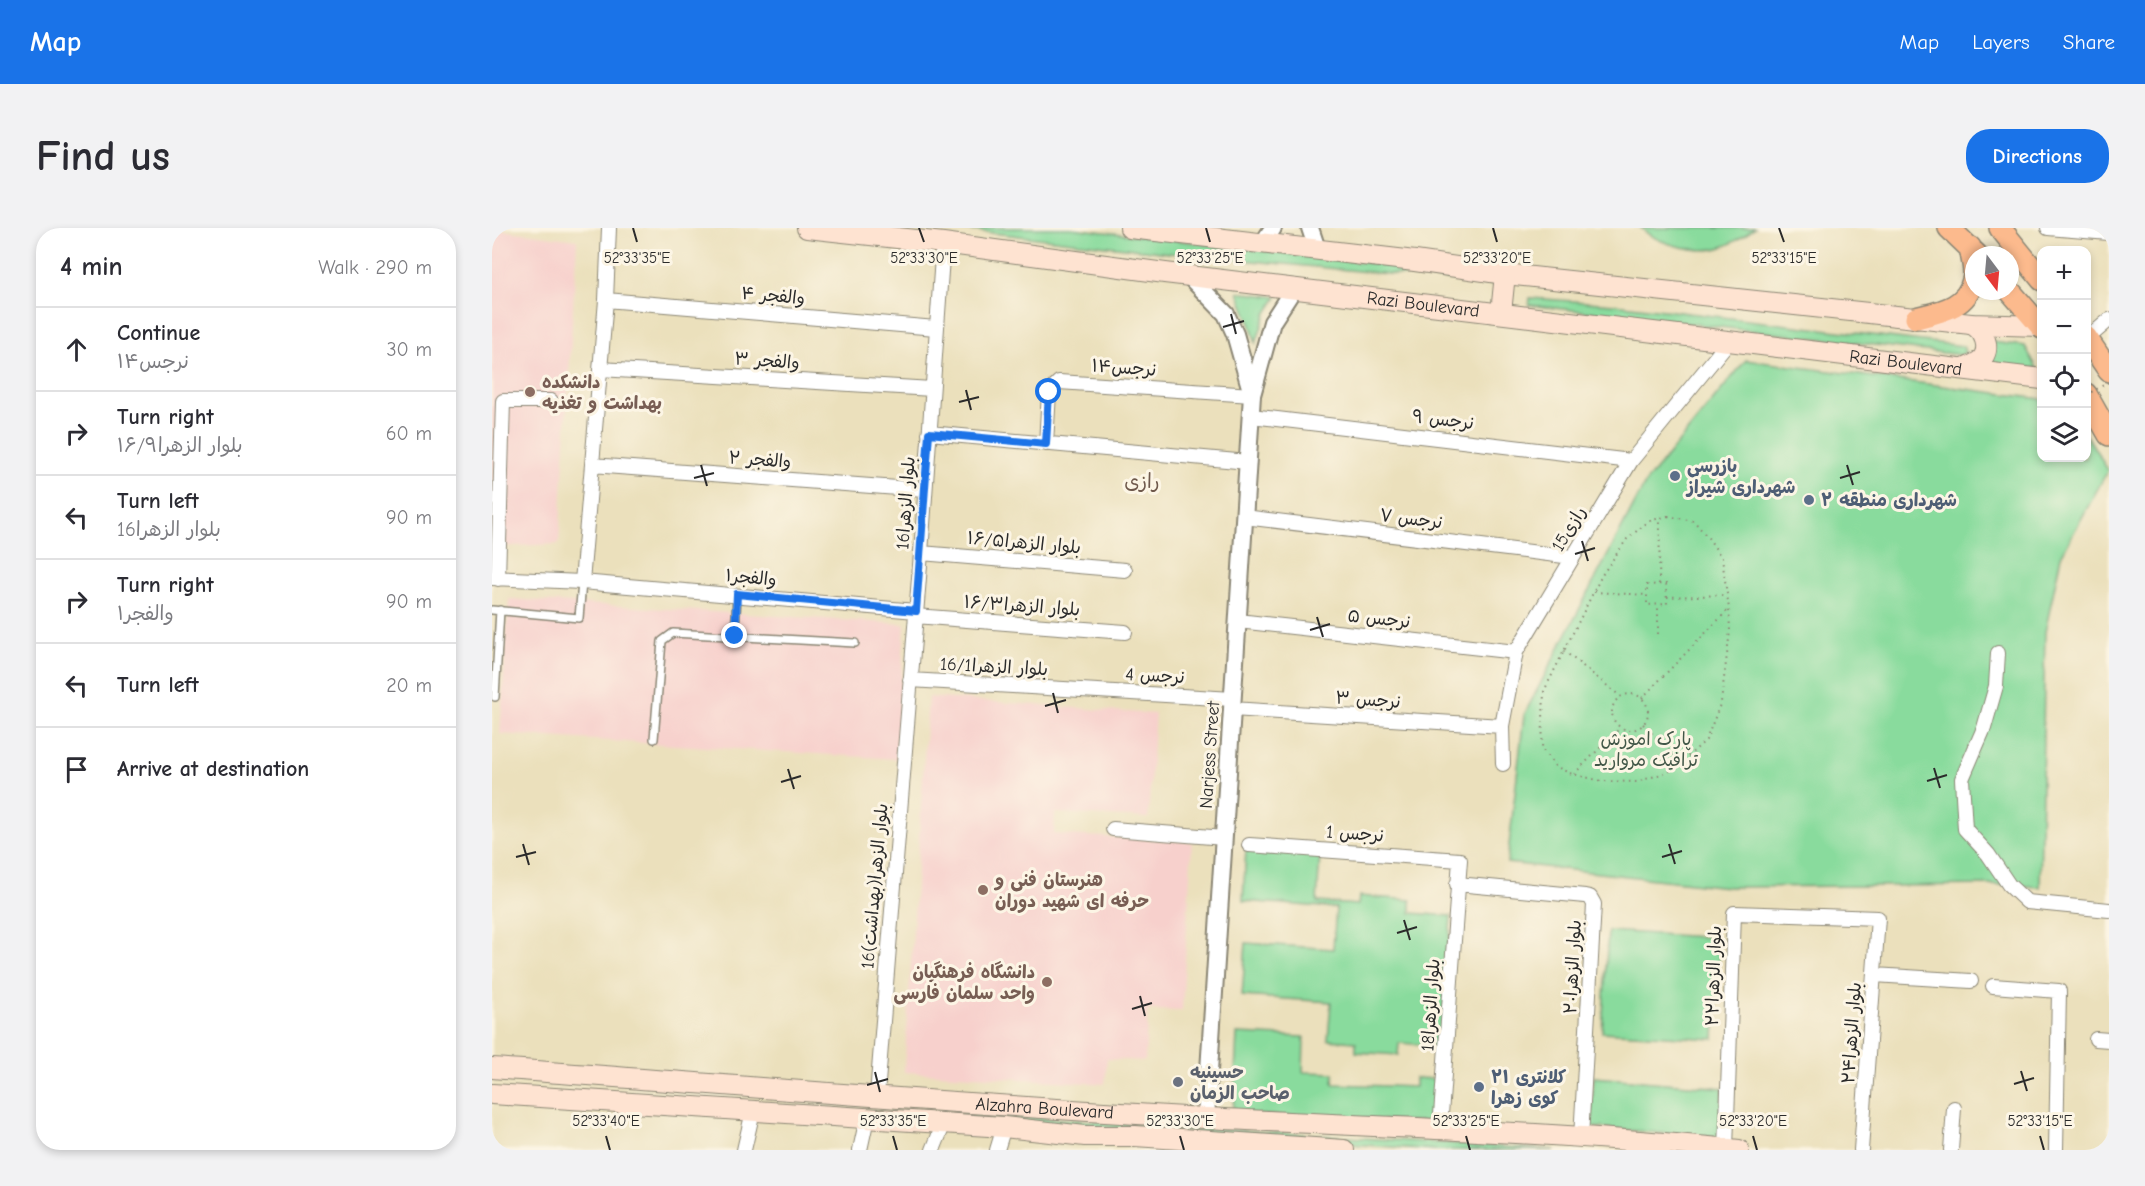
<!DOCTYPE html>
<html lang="en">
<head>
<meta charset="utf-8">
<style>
  body { margin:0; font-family:"Comic Neue","Playpen Sans Arabic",sans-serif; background:#f2f2f3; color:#2b2b33 }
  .controls { position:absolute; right:18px; top:18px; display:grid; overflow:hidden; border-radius:12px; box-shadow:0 3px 9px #0003 }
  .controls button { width:54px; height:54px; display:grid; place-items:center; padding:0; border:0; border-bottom:2px solid #e1e1e2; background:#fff; color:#2b2b33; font:30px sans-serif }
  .compass { position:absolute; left:1473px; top:18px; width:54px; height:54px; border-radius:50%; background:#fff; box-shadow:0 3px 9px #0003; rotate:164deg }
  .stop { position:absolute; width:18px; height:18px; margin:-14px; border:4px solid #1a73e8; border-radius:50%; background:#fff }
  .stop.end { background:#1a73e8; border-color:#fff; box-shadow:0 2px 6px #0008 }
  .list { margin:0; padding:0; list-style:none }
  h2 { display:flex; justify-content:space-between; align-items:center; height:78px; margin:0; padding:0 24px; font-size:26px }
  h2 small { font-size:20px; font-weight:400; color:#7c7c81 }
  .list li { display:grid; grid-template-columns:39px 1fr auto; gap:18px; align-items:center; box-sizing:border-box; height:84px; padding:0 24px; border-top:2px solid #e1e1e2 }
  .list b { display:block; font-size:22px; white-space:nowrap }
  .list p { margin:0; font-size:20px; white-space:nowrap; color:#7c7c81 }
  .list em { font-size:20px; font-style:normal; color:#7c7c81 }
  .icon { flex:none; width:33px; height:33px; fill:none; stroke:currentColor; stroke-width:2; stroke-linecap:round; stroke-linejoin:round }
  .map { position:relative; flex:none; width:1617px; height:922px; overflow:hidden; border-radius:24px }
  header { display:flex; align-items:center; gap:36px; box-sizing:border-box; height:84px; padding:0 30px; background:#1a73e8; color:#fff }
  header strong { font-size:28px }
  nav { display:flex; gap:33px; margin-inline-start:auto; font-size:21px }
  .intro { display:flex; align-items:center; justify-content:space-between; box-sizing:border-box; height:144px; padding:0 36px }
  h1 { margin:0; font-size:42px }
  .button { padding:15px 27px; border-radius:24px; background:#1a73e8; color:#fff; font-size:21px; font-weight:700 }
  main { display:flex; gap:36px; padding:0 36px }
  aside { flex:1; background:#fff; border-radius:24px; box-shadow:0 3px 9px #0003 }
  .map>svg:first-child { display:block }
  .built { fill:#f7d0cc }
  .green { fill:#89db9d; stroke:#5a8364; stroke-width:1.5 }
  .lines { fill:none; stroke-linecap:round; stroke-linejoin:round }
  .service-casing { stroke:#8b8674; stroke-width:10 }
  .minor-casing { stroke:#8b8674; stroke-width:16 }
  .tertiary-casing { stroke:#8b8674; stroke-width:20 }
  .secondary-casing { stroke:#8b8674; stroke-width:22 }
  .primary-casing { stroke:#8b8674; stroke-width:24 }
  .path { stroke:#8b8674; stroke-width:2; stroke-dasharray:1.5 4.5; stroke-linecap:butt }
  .service { stroke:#fff; stroke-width:7 }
  .minor { stroke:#fff; stroke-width:14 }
  .tertiary { stroke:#fff; stroke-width:16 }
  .secondary { stroke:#fee3d1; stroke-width:20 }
  .primary { stroke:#fcba8d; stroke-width:21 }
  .path-bridge { stroke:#8b8674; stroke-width:2; stroke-dasharray:1.5 4.5; stroke-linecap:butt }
  .route { stroke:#1a73e8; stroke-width:8 }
  .ticks { fill:none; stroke:#2b2b2b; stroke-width:2 }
  .education-dot { fill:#8d6e63; stroke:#fcf5e5; stroke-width:2 }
  .service-dot { fill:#5c6f8a; stroke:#fcf5e5; stroke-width:2 }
  .worship-dot { fill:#6b7280; stroke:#fcf5e5; stroke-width:2 }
  .labels { text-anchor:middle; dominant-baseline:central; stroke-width:6; stroke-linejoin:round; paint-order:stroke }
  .street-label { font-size:18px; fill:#2b2b2b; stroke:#fcf5e5 }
  .education-label { font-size:18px; font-weight:bold; fill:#785e54; stroke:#fcf5e5; text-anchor:start }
  .service-label { font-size:18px; font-weight:bold; fill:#4e5e75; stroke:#fcf5e5; text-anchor:start }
  .park-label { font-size:18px; fill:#425748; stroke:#fcf5e5 }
  .worship-label { font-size:18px; font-weight:bold; fill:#5b616d; stroke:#fcf5e5; text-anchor:start }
  .neighbourhood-label { font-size:20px; fill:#6f594c; stroke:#fcf5e5 }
  .ticks-label { font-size:15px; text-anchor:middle; fill:#2b2b2b; stroke:#fcf5e5; stroke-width:6; stroke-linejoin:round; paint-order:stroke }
</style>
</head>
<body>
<header>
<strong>Map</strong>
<nav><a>Map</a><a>Layers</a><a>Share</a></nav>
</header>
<div class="intro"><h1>Find us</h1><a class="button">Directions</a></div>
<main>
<aside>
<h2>4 min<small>Walk · 290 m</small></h2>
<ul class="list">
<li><svg class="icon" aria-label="ahead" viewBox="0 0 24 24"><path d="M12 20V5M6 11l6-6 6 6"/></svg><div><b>Continue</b><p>نرجس۱۴</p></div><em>30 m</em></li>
<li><svg class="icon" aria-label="right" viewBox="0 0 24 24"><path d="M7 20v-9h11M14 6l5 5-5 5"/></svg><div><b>Turn right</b><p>بلوار الزهرا۱۶/۹</p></div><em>60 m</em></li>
<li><svg class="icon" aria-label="left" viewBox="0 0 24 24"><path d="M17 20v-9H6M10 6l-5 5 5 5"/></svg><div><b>Turn left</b><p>16بلوار الزهرا</p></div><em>90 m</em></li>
<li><svg class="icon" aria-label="right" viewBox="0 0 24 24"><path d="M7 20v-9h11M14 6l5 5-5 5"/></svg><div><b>Turn right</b><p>والفجر۱</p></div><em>90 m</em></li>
<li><svg class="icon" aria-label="left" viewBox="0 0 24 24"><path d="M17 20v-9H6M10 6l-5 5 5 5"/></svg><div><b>Turn left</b></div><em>20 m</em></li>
<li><svg class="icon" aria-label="arrive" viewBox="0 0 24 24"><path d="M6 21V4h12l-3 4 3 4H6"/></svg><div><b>Arrive at destination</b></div></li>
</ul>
</aside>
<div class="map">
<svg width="1617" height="922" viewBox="0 0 1617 922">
  <rect width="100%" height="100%" fill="#fcf5e5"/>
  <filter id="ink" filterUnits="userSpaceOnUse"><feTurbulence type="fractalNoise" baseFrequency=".0167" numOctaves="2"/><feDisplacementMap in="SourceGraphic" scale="12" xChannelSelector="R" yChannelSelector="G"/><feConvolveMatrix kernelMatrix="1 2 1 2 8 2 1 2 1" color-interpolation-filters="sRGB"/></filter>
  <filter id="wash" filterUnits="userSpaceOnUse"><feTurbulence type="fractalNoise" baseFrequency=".008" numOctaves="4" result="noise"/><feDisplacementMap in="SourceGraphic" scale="24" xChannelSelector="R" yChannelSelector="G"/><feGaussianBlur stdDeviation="1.35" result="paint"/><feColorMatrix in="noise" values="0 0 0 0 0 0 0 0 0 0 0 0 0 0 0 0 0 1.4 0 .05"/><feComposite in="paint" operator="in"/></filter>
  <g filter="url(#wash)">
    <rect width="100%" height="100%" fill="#ebe0bc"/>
    <path class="built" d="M 0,1 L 85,12 L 67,316 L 0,319 Z
      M 17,371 L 413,396 L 404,531 L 8,506 Z
      M 436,469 L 663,486 L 656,590 L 563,585 L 562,606 L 700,614 L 690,783 L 656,782 L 653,833 L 615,831 L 613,856 L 412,844 Z"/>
    <path class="green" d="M 457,0 L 579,0 L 1004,50 L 1000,56 L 950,51 L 686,26 Z
      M 1149,0 L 1263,0 C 1253,7 1242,15 1230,19 C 1208,27 1165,16 1149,0 Z
      M 746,64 L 785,69 L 774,86 L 764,115 L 757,92 Z
      M 1038,70 L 1122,76 L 1471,118 L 1473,124 L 1469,127 L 1037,77 Z
      M 1500,114 L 1533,118 L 1545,140 L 1493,138 Z
      M 1254,132 L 1549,171 L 1550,230 L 1594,230 L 1595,208 L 1616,242 L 1569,328 L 1553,404 L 1548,659 L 1517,657 L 1236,659 L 1015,635 L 1032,487 L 1154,254 Z
      M 754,621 L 828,626 L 825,674 L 866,677 L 867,668 L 919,672 L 919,685 L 959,688 L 950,818 L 907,815 L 906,827 L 864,824 L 864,814 L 836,812 L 839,774 L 750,768 L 754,715 L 841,721 L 844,680 L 751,673 Z
      M 1116,703 L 1228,710 L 1222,811 L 1110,804 Z
      M 745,806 L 812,809 L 811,844 L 842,845 L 841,856 L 923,859 L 923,850 L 946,851 L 945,894 L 741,886 Z
      M 1102,849 L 1231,860 L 1227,910 L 1098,899 Z
      M 470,885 L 1063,922 L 943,922 L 469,889 Z"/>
  </g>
  <g filter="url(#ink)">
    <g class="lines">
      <g class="service-casing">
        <path id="service" d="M 0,382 L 87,390 L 90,354
          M 243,408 L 245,366
          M 3,469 L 8,382
          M 162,511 L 170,413 L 181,405 L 363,415"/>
      </g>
      <g class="minor-casing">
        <path id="minor" d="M 1556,0 L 1617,5
          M 114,72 L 444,100
          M 1596,110 L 1617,92
          M 108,141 L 440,161
          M 759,188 L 1139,233
          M 437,205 L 756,234
          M 554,216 L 557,164 L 567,154 L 760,167
          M 100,237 L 432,262
          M 752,289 L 1080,329
          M 429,325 L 633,342
          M 0,350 L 90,354 L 424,383
          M 6,351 L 11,173 L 59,173
          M 90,354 L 114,72 L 117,0
          M 423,388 L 633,404
          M 746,393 L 1024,424
          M 1506,425 L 1504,458 L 1492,500 L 1470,551 L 1473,601 L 1496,626 L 1517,657 L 1535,674 L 1617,682
          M 418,452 L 741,471
          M 740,481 L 1010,498
          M 1011,536 L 1010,498 L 1024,424 L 1139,233 L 1237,113
          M 621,601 L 732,610
          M 757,617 L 968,632 L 948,900
          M 965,656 L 1093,668 L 1098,669 L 1102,676 L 1089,910
          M 1382,747 L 1479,753
          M 1501,758 L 1567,763 L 1564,922
          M 1604,811 L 1617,812
          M 385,867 L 429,325 L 451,15
          M 1234,921 L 1242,685 L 1386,690 L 1369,922
          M 252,922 L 261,883
          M 368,922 L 375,890
          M 441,922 L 452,895
          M 505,922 L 512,899
          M 1459,922 L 1462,880"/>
      </g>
      <g class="tertiary-casing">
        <path id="tertiary" d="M 818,0 L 825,21
          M 771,15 L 781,0
          M 697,48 L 734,86 L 743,106 L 760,166
          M 714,890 L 760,167 L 780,94 L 802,60"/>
      </g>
      <g class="secondary-casing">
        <g id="secondary">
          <path id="s1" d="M 315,0 L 451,15 L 673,45 L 1550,151"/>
          <path d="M 638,0 L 923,33 L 1013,46 L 1479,96 L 1548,98"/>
          <path d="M 1009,85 L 1013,46"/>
          <path d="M 1472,141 C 1478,138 1484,136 1489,132 C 1500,120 1492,102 1479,96"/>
          <path id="s2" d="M 0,840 C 238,857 476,877 714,890 C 892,899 1070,904 1247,922"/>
          <path d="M 0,866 L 512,899 L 593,908 L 643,908 L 852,922"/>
        </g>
      </g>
      <g class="primary-casing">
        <path id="primary" d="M 1457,0 L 1485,27
          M 1508,0 L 1550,52
          M 1518,63 L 1550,100
          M 1424,90 C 1447,84 1475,80 1481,52 C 1484,43 1479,28 1478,19
          M 1594,109 L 1617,143
          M 1594,166 L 1617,207"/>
      </g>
      <path class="path" d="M 1176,288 L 1202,293 L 1217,311 L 1230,330 L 1237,381 L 1238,403 L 1229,474 L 1214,512 L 1181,542 L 1145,554 L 1109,553 L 1077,545 L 1063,538 L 1050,521 L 1052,463 L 1110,347 L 1135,311 L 1157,293 Z
        M 1167,356 L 1168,290
        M 1174,356 L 1175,376 L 1155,377 L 1155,357 Z
        M 1102,364 L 1155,367
        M 1175,369 L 1235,367
        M 1166,406 L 1166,377
        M 1072,423 L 1128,468
        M1120 484a18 18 0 1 1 36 0a18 18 0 1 1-36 0Z
        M 1150,470 L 1236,382
        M 1151,496 L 1189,535
        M 1082,546 L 1128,500"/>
      <use href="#service" class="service"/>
      <use href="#minor" class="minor"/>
      <use href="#tertiary" class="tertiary"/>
      <use href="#secondary" class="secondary"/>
      <use href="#primary" class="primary"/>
      <path class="path-bridge" d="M 1594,167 L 1617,154"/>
    </g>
  </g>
  <g class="lines" filter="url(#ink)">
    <path class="route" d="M 243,408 L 245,366 L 424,383 L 437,205 L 554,216 L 557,164"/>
  </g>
  <path class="ticks" d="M 141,0 L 145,14M 427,0 L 432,14M 714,0 L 718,14M 1001,0 L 1005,14M 1287,0 L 1292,14M 739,86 L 744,106M 731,99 L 752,93M 474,162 L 479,182M 467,174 L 487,169M 209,237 L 215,258M 1355,237 L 1361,257M 202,250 L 222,245M 1348,250 L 1368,244M 1090,313 L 1096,333M 1083,326 L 1103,320M 825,389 L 831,409M 818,402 L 838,396M 561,465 L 566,485M 553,478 L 574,472M 1442,540 L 1448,560M 296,541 L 302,561M 1435,553 L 1455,547M 289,554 L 309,548M 31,616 L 37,637M 1177,616 L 1183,636M 24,629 L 44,624M 1170,629 L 1190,623M 912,692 L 918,712M 905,705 L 925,699M 648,768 L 653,788M 640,781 L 660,775M 1529,843 L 1535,863M 383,844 L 388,864M 1522,856 L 1542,850M 375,857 L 396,851M 114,908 L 118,922M 401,908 L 405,922M 688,908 L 692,922M 974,908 L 978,922M 1261,908 L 1265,922M 1548,908 L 1552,922"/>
  <g class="education-dot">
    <circle cx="38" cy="164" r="6"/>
    <circle cx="491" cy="662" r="6"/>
    <circle cx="555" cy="754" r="6"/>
  </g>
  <g class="service-dot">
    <circle cx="1183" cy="248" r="6"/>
    <circle cx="1317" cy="272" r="6"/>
    <circle cx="987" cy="859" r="6"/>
  </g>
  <circle class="worship-dot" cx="686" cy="854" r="6"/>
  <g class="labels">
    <g class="street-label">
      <text transform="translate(281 68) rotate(5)">والفجر ۴</text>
      <text stroke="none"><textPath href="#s1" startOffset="621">Razi Boulevard</textPath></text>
      <text transform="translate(275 133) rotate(4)">والفجر ۳</text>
      <text stroke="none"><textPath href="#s1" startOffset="1107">Razi Boulevard</textPath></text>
      <text transform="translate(632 140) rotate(4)">نرجس۱۴</text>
      <text transform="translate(951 192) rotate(7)">نرجس ۹</text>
      <text transform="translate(268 232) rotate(4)">والفجر ۲</text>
      <text transform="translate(414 275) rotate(-86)">16بلوار الزهرا</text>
      <text transform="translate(919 291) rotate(7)">نرجس ۷</text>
      <text transform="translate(1077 301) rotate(-59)">15رازی</text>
      <text transform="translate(532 315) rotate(5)">بلوار الزهرا۱۶/۵</text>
      <text transform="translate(259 350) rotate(5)">والفجر۱</text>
      <text transform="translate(530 378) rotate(4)">بلوار الزهرا۱۶/۳</text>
      <text transform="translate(887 391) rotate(6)">نرجس ۵</text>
      <text transform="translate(502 439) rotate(3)">بلوار الزهرا16/1</text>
      <text transform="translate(663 448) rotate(3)">4 نرجس</text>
      <text transform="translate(876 472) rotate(4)">نرجس ۳</text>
      <text transform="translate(718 527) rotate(-86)">Narjess Street</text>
      <text transform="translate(863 606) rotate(4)">1 نرجس</text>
      <text transform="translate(383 658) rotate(-85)">16بلوار الزهرا(بهداشت)</text>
      <text transform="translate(1081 739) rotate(-87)">بلوار الزهرا۲۰</text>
      <text transform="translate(1222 748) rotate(-88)">بلوار الزهرا۲۲</text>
      <text transform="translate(939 777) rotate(-86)">18بلوار الزهرا</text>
      <text transform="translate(1360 805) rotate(-86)">بلوار الزهرا۲۴</text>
      <text stroke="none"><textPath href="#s2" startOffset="554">Alzahra Boulevard</textPath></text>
    </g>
    <g class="education-label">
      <text x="50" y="154">دانشکده<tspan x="50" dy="21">بهداشت و تغذیه</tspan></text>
      <text x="503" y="652">هنرستان فنی و<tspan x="503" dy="21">حرفه ای شهید دوران</tspan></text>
      <text x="543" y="744" text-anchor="end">دانشگاه فرهنگیان<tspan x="543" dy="21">واحد سلمان فارسی</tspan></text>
    </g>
    <g class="service-label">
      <text x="1195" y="238">بازرسی<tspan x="1195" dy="21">شهرداری شیراز</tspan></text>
      <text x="1329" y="272">شهرداری منطقه ۲</text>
      <text x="999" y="849">کلانتری ۲۱<tspan x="999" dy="21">کوی زهرا</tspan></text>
    </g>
    <g class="park-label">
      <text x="1154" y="511">پارک اموزش<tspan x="1154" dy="21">ترافیک مروارید</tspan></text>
    </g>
    <g class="worship-label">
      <text x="698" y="844">حسینیه<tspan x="698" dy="21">صاحب الزمان</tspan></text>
    </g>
    <g class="neighbourhood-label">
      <text x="650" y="253">رازی</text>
    </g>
  </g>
  <g class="ticks-label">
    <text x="145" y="35">52°33'35"E</text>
    <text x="432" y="35">52°33'30"E</text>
    <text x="718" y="35">52°33'25"E</text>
    <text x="1005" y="35">52°33'20"E</text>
    <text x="1292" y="35">52°33'15"E</text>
    <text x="114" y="898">52°33'40"E</text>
    <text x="401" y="898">52°33'35"E</text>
    <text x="688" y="898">52°33'30"E</text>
    <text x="974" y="898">52°33'25"E</text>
    <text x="1261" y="898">52°33'20"E</text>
    <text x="1548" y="898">52°33'15"E</text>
  </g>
</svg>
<div class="controls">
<button>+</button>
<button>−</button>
<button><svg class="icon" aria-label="locate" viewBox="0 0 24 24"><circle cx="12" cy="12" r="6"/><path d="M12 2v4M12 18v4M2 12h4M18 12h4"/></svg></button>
<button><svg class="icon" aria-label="layers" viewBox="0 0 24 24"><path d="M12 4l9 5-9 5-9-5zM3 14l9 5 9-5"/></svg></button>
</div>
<svg class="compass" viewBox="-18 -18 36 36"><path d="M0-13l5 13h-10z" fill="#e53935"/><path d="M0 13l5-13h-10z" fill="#7c7c81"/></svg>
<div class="stop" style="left:557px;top:164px"></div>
<div class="stop end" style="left:243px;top:408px"></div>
</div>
</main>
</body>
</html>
